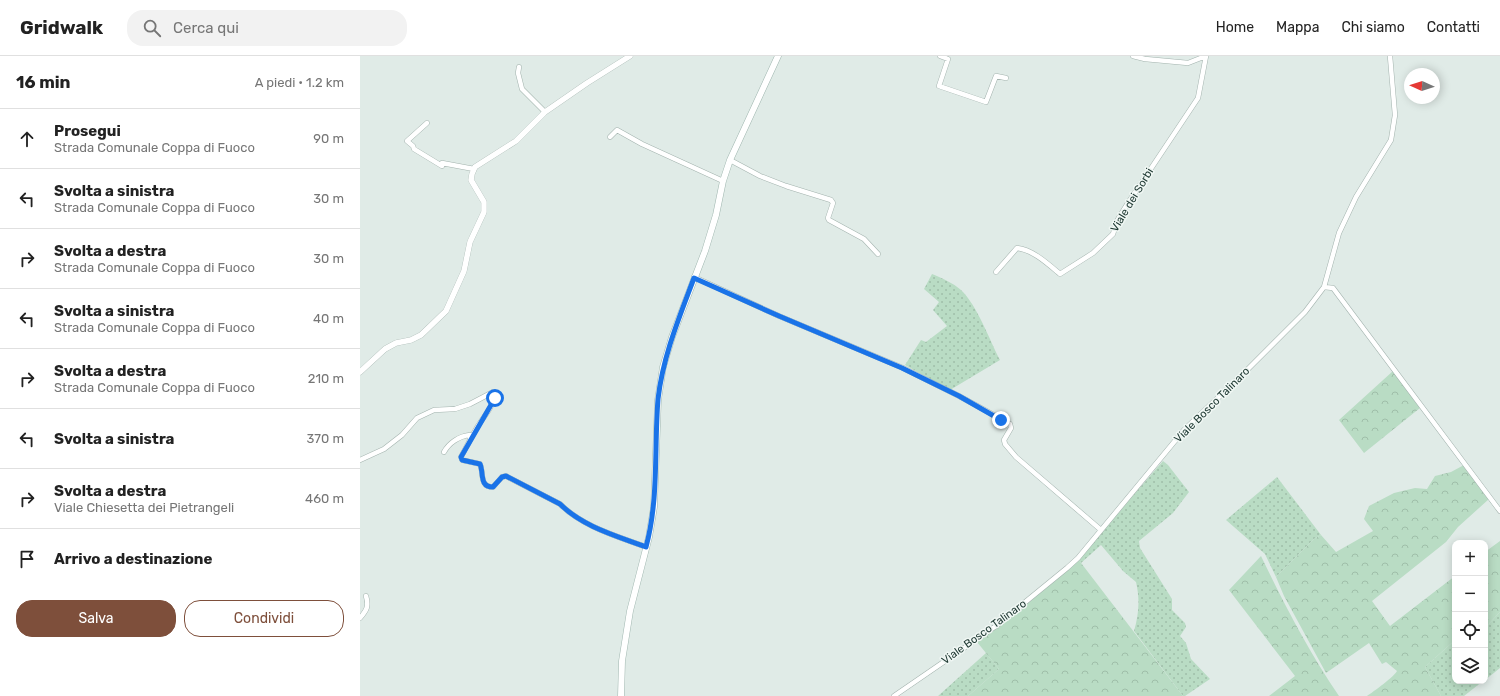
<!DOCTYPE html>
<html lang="it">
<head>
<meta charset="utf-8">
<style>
  body { margin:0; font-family:Rubik,sans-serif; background:#f2f2f2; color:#222 }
  .controls { position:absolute; right:12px; bottom:12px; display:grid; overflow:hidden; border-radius:8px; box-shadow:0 2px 10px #0003 }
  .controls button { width:36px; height:36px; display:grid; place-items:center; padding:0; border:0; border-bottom:1px solid #e0e0e0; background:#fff; color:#222; font:20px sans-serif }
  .compass { position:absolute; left:1044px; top:12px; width:36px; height:36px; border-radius:50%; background:#fff; box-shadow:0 2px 10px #0003; rotate:273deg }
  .stop { position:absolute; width:12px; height:12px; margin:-9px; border:3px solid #1a73e8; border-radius:50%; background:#fff }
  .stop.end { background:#1a73e8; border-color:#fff; box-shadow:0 1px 4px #0008 }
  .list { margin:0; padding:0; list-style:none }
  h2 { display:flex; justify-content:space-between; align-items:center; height:52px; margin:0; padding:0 16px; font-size:17px }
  h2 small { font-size:13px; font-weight:400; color:#767676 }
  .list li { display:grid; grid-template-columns:26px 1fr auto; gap:12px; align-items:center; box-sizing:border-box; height:60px; padding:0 16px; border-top:1px solid #e0e0e0 }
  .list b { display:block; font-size:15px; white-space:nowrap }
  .list p { margin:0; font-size:13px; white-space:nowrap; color:#767676 }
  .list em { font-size:13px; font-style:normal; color:#767676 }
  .actions { display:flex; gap:8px; padding:12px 16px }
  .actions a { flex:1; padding:9px 0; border:1px solid #7e4f3b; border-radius:16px; text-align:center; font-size:14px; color:#7e4f3b }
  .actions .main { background:#7e4f3b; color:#fff }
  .icon { flex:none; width:22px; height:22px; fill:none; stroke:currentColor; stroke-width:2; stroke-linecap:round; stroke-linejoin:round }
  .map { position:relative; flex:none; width:1140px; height:640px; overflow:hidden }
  header { display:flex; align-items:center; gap:24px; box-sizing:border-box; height:56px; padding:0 20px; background:#fff; border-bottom:1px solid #e0e0e0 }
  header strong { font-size:19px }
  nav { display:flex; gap:22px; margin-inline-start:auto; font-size:14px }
  .search { width:280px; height:36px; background:#f2f2f2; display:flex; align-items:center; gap:10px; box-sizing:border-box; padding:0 14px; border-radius:16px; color:#767676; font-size:15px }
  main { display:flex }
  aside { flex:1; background:#fff }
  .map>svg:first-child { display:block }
  .grass { fill:url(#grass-dots) }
  .forest { fill:url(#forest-crowns) }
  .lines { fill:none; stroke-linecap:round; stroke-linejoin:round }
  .minor-casing { stroke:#a3b3ae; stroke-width:5.5 }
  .tertiary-casing { stroke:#a3b3ae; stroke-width:6 }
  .secondary-casing { stroke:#9fb6af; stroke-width:7 }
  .minor { stroke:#fff; stroke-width:4.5 }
  .tertiary { stroke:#fff; stroke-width:5.5 }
  .secondary { stroke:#fff; stroke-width:6 }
  .route { stroke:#1a73e8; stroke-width:5 }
  .labels { text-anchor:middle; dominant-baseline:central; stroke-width:3; stroke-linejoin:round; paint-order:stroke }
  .street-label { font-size:11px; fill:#213b35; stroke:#f0f7f4 }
</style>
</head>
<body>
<header>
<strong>Gridwalk</strong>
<div class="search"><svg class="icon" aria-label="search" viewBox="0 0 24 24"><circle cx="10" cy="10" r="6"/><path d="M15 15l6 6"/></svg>Cerca qui</div>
<nav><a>Home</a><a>Mappa</a><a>Chi siamo</a><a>Contatti</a></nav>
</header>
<main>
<aside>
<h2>16 min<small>A piedi · 1.2 km</small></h2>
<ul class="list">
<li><svg class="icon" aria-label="ahead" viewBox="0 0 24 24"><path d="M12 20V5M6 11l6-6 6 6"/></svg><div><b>Prosegui</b><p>Strada Comunale Coppa di Fuoco</p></div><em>90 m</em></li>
<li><svg class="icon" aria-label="left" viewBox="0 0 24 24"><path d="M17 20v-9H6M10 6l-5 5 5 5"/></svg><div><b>Svolta a sinistra</b><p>Strada Comunale Coppa di Fuoco</p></div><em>30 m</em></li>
<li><svg class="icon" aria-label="right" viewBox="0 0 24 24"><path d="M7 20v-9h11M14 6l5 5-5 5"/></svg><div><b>Svolta a destra</b><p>Strada Comunale Coppa di Fuoco</p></div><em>30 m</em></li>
<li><svg class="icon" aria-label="left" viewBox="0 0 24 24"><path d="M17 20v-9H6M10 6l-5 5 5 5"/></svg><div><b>Svolta a sinistra</b><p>Strada Comunale Coppa di Fuoco</p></div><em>40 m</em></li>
<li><svg class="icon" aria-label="right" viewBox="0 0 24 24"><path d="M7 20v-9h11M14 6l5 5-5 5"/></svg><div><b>Svolta a destra</b><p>Strada Comunale Coppa di Fuoco</p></div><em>210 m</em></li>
<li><svg class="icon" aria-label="left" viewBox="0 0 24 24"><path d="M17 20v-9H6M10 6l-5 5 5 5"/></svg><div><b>Svolta a sinistra</b></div><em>370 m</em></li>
<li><svg class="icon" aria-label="right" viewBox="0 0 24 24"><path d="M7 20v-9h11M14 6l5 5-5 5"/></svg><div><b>Svolta a destra</b><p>Viale Chiesetta dei Pietrangeli</p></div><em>460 m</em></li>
<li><svg class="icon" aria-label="arrive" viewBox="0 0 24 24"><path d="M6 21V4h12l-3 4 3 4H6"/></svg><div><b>Arrivo a destinazione</b></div></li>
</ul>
<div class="actions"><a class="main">Salva</a><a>Condividi</a></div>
</aside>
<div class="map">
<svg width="1140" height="640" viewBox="0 0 1140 640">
  <defs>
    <pattern id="grass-dots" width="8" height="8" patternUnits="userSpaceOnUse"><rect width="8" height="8" fill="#b9dcc4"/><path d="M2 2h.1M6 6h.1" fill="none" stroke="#9fbea9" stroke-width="1.8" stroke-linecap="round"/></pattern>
    <pattern id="forest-crowns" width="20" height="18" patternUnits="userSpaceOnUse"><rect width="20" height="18" fill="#b9dcc4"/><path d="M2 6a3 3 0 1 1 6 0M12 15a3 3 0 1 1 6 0" fill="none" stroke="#9fbea9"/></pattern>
  </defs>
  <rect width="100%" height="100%" fill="#e0ebe7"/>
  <path class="grass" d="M 572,218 C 582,222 593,227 601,234 C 617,249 630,285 640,304 L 590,334 L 545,309 L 561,284 L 566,286 L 587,270 L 573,254 L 579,246 L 564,233 Z
    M 803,405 L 808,409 L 829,436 L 813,457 L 779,485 L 780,492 L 812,543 L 812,554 L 825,567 L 826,571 L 820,580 L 826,587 L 831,603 L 850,623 L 825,640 L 823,640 L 774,575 C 779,558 780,543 776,526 L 763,515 L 741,489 L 721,507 L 718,503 Z
    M 917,421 L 961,479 L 954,483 L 916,521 L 905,498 L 866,464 Z
    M 1140,556 L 1140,612 L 1125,624 L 1125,572 Z
    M 1095,584 L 1095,625 L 1123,625 L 1104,640 L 1081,640 L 1065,611 Z
    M 626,597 L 639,613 L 608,640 L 578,640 Z"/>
  <path class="forest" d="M 1033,315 L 1060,352 L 1004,397 L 979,364 Z
    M 1104,409 L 1129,443 L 1098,471 L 1086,486 L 1012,545 L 1030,570 L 1095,520 L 1095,584 L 1065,611 L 1081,640 L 1007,640 C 1013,636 1035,620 1037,615 L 1026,606 L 1022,608 L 1009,587 L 966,617 L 924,540 L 916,521 L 954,483 L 961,479 L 976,496 L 1013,475 L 1004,463 L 1009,450 L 1034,437 L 1055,432 L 1067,433 L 1075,420 L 1091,416 Z
    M 1140,485 L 1140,556 L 1125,572 L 1125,496 Z
    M 901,500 C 924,548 949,596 979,640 L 909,640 L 935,620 L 869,534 Z
    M 718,503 L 823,640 L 608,640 L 639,613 L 617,586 C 653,561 686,533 718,503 Z"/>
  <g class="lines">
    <g class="minor-casing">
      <path id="minor" d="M 580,0 L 588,3 L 579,30 L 626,46 L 636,20 L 646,22
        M 773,0 L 785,3 L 828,7 L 846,0
        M 159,11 L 158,17 L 162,33 L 185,56
        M 67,67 L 47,85 L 53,90 L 54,93 L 82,110 L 82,107 L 114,113
        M 250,81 L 257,74 L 282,88 L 363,125
        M 370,104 L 400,120 L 426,130 L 471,144 L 473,147 L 468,162 L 469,164 L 504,183 L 518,198
        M 636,216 L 657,192 C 673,194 687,207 700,218 L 733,197 L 753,178 L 757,165 L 768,147 L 838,42 L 846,0
        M 334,221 L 419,260 L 543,312 L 599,340 L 650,368 L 651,372 L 644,384 L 645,388 L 656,401 L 741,474
        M 964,231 L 973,232 L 1140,455
        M 84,396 C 89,387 99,380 110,379 L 110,383
        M 0,404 L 24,393 L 42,379 L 57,362 L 74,354 L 95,353 L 110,348 L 133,336 L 135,337 C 134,350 124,360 118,370 C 112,380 107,390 101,401 L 102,404 L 120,408 C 124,417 119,431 133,431 L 142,421 L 146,420 L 200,448 C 223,471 257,480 286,491
        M 0,562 C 7,554 9,550 6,540
        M 534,640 L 636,570 L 707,512 L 718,502 L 824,374 L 883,318 L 945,256 L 964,231 L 979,177 L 996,141 L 1031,84 L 1035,59 L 1030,0"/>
    </g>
    <g class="tertiary-casing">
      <path id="tertiary" d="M 0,316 L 25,293 L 36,287 L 51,284 L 61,279 L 86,255 L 104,215 L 110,186 L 124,156 L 124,146 L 111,124 L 112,118 L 115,111 L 156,85 L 185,56 L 227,27 L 270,0"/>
    </g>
    <g class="secondary-casing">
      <path id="secondary" d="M 261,640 L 262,605 L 270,555 L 289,481 L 294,451 L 298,344 L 303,311 L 312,281 L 345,195 L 356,159 L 363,125 L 370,104 L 418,0"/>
    </g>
    <use href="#minor" class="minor"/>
    <use href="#tertiary" class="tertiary"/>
    <use href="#secondary" class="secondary"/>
  </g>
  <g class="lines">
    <path class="route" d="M 135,342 L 101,401 L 102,404 L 120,408 C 124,417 119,431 133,431 L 142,421 L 146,420 L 200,448 C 223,471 257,480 286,491 C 299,443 294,393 298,343 C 303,300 319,262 334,222 L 419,260 L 542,312 L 599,340 L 641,364"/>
  </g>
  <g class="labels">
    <g class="street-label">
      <text transform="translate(772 144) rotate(-59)">Viale dei Sorbi</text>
      <text transform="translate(852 349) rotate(-45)">Viale Bosco Talinaro</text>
      <text transform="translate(624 576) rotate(-36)">Viale Bosco Talinaro</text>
    </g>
  </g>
</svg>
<div class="controls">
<button>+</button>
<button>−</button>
<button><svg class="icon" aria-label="locate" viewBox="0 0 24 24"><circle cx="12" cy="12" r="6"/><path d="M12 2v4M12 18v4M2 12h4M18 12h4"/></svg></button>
<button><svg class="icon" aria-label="layers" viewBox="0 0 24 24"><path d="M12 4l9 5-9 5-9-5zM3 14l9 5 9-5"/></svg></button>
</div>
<svg class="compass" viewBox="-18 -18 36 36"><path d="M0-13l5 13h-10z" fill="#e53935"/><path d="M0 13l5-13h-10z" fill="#767676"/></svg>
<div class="stop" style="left:135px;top:342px"></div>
<div class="stop end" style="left:641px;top:364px"></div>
</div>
</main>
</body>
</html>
